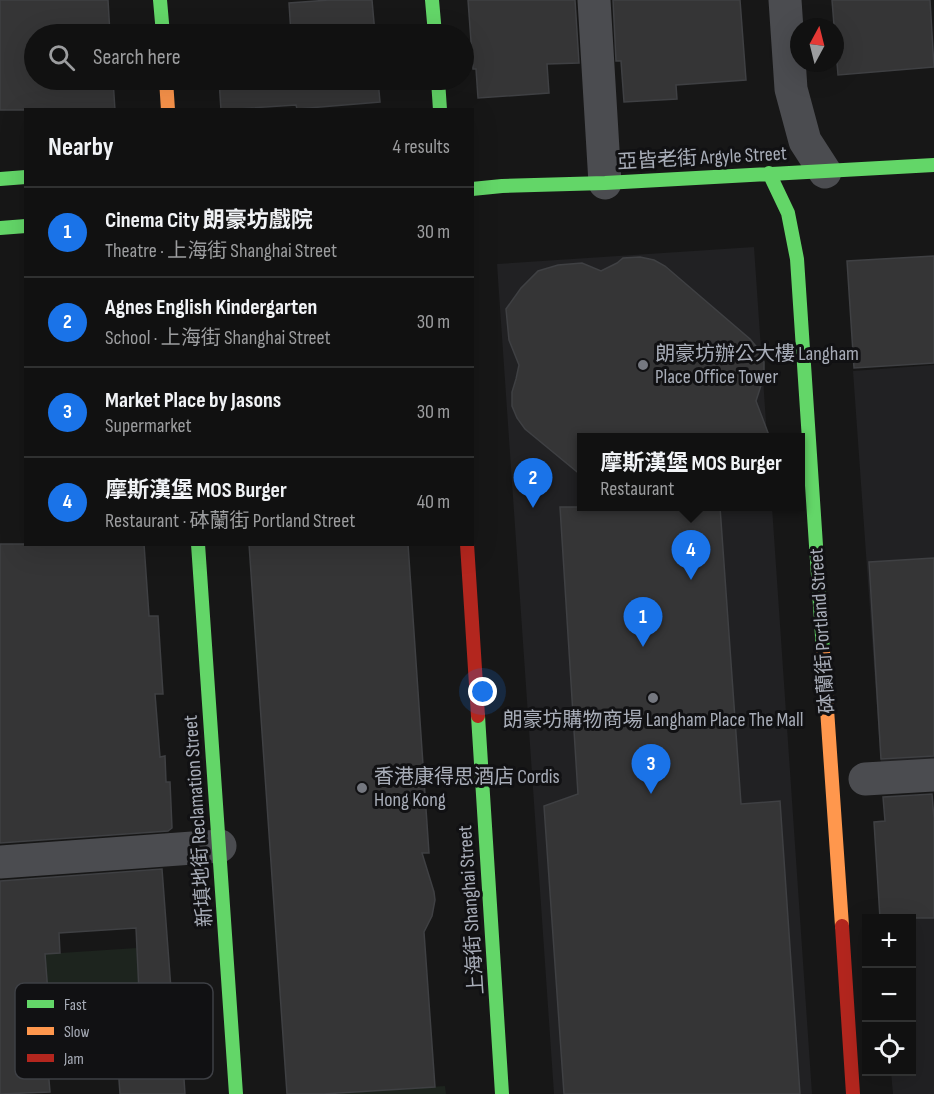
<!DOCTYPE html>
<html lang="en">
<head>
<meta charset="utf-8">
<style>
  body { margin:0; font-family:"Sofia Sans Condensed","Noto Sans TC",sans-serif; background:#1a1a1a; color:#f1f3f6 }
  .controls { position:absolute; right:18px; bottom:18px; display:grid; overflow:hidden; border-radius:0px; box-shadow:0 6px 24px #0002 }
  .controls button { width:54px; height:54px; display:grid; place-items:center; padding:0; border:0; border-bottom:2px solid #303131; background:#111; color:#f1f3f6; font:30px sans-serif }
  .compass { position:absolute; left:790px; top:18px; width:54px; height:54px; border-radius:50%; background:#111; box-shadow:0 6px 24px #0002; rotate:7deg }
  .you { position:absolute; left:483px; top:692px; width:21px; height:21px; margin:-15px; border:4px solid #fff; border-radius:50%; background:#1a73e8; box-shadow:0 0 0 9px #1a73e833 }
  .badge { display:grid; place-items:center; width:39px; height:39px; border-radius:50%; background:#1a73e8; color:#fff; font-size:20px; font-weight:700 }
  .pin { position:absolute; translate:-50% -50px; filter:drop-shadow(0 2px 3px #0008) }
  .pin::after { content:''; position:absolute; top:32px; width:21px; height:18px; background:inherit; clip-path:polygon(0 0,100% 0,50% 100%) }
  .popup { position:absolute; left:577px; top:433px; width:228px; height:78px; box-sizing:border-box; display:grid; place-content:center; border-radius:0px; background:#111; filter:drop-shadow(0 2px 4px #0005); font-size:20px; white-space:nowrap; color:#9c9d9f }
  .popup b { font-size:22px; color:#f1f3f6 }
  .popup::after { content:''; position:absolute; left:50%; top:100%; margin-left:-12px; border:12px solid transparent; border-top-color:#111 }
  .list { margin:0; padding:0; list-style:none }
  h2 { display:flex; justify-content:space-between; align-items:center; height:78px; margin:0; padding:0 24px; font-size:26px }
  h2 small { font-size:20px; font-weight:400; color:#9c9d9f }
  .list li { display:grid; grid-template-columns:39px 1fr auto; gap:18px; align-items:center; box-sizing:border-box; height:90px; padding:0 24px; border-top:2px solid #303131 }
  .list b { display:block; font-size:22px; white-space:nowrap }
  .list p { margin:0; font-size:20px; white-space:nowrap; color:#9c9d9f }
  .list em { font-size:20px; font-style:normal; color:#9c9d9f }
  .icon { flex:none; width:33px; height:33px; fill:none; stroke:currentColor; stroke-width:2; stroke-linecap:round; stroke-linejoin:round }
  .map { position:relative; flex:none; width:934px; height:1094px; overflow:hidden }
  .search { position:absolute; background:#111; box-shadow:0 6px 24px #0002; left:24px; top:24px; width:450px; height:66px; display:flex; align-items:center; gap:15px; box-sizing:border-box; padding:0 21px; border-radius:33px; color:#9c9d9f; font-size:22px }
  .panel { position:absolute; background:#111; box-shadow:0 6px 24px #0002; left:24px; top:108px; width:450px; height:438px; border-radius:0px }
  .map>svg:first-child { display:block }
  .built { fill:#212123 }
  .green { fill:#1d241e }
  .building { fill:#353536; stroke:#3f4043; stroke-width:1.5 }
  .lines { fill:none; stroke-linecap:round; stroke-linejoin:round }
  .street { stroke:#4b4c50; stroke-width:33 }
  .fast { stroke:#63d668; stroke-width:14 }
  .slow { stroke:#ff974d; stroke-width:14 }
  .jam { stroke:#b3261e; stroke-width:14 }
  .poi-dot { fill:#757880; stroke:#111113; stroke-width:2 }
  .labels { text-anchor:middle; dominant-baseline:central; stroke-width:6; stroke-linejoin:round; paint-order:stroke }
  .street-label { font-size:20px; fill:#a8adb8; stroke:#111113 }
  .poi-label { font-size:20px; fill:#a8adb8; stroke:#111113; text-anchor:start }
  .key { fill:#111113; stroke:#3e4045; stroke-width:1.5 }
  .key-label { font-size:16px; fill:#a8adb8 }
</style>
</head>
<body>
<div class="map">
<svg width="934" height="1094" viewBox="0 0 934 1094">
  <rect width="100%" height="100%" fill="#171717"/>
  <path class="built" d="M 754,247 L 767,437 L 582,438 L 582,506 L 772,507 L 812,1094 L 554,1094 L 497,264 Z
    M 934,365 L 934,761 L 881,765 L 853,371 Z
    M 934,818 L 934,1094 L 893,1094 L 891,1072 L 912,1072 L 912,918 L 880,918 L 874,822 Z"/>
  <path class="green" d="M 167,946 L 170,986 L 0,998 L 0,957 Z
    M 445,1086 L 446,1094 L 328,1094 Z"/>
  <path class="building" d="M 0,0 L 108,0 L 110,34 L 34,34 L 34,80 L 113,80 L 115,110 L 0,110 Z
    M 329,0 L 372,0 L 375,34 L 291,34 L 289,3 Z
    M 468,0 L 575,0 L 579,63 L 547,64 L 549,93 L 478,98 L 476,69 L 473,69 Z
    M 613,0 L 740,0 L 746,80 L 676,85 L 677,99 L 624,102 L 621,61 L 616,61 Z
    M 832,0 L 930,0 L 934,67 L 838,75 Z
    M 219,80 L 378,80 L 380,102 L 297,109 L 296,105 L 221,110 Z
    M 934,256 L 934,363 L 854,368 L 847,261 Z
    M 640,257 L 654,260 L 665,266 L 750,339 L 759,350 L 764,362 L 764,376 L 756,401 L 770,438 L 582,438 L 582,476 L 525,429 L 517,418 L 512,406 L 512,392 L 516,379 L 519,365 L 509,340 L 506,309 L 521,288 L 538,271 L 558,265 L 582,263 L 601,271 L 617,263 L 623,258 Z
    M 560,507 L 720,507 L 741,804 L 780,801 L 800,1094 L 564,1094 L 544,806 L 578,794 Z
    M 0,544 L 144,544 L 149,616 L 158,616 L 163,694 L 155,694 L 160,757 L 165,756 L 166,782 L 170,782 L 172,828 L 168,831 L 0,843 Z
    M 249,544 L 408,544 L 429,853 L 422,853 L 434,892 L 435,900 L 432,916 L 424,932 L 435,1087 L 323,1094 L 287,1094 Z
    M 934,558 L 934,756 L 881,759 L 869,562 Z
    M 932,794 L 934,819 L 934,918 L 880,918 L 874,822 L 885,821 L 883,797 Z
    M 162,869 L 171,989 L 178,989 L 185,1094 L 120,1094 L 113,994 L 139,992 L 136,928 L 59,933 L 60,953 L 45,954 L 51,1032 L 45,1032 L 50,1092 L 0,1094 L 0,881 Z"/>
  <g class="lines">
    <path class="street" d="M 594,0 L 605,183
      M 785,0 L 791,89 L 805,141 L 825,172
      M 865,779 L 934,775
      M 0,862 L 220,846"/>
    <path class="fast" d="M 160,0 L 163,34
      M 432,0 L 435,34
      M 438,80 L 440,110
      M 769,173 L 788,213 L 797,259 L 823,651
      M 0,179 L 26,177
      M 472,189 L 502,186 L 605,183 L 934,165
      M 0,228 L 26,226
      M 198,544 L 236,1094
      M 478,716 L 502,1094"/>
    <path class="slow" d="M 166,80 L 168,110
      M 823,651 L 842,926"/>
    <path class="jam" d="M 467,544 L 478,716
      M 842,926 L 853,1094"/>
  </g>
  <g class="poi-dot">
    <circle cx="643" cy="365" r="6"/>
    <circle cx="653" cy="698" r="6"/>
    <circle cx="362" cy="788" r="6"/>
  </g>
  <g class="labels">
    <g class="street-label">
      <text transform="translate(702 158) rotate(-3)">亞皆老街 Argyle Street</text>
      <text transform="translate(822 631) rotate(-94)">砵蘭街 Portland Street</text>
      <text transform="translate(198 821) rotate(-94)">新填地街 Reclamation Street</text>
      <text transform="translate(471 910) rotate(-94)">上海街 Shanghai Street</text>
    </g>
    <g class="poi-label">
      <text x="655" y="354">朗豪坊辦公大樓 Langham<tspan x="655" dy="23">Place Office Tower</tspan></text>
      <text x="653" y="720" text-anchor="middle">朗豪坊購物商場 Langham Place The Mall</text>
      <text x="374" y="777">香港康得思酒店 Cordis<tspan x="374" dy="23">Hong Kong</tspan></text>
    </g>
  </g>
  <rect x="15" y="983" width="198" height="96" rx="9" class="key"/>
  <rect x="27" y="1000" width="27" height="8" fill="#63d668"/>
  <rect x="27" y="1027" width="27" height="8" fill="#ff974d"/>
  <rect x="27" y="1054" width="27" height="8" fill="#b3261e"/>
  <g class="key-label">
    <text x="64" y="1010">Fast</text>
    <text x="64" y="1037">Slow</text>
    <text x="64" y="1064">Jam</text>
  </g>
</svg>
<div class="controls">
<button>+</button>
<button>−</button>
<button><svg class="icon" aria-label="locate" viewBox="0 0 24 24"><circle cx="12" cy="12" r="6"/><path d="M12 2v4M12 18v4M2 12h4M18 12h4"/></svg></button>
</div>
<svg class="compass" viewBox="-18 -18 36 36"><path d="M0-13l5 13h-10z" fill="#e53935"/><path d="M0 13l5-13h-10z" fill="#9c9d9f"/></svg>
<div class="you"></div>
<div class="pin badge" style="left:643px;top:647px">1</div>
<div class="pin badge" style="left:533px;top:508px">2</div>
<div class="pin badge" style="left:651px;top:794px">3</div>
<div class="pin badge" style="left:691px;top:580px">4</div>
<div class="popup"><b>摩斯漢堡 MOS Burger</b>Restaurant</div>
<div class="search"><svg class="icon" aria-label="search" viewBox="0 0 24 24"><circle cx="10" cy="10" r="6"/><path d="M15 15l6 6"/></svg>Search here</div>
<section class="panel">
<h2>Nearby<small>4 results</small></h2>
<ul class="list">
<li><span class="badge">1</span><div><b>Cinema City 朗豪坊戲院</b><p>Theatre · 上海街 Shanghai Street</p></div><em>30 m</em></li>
<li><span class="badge">2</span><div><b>Agnes English Kindergarten</b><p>School · 上海街 Shanghai Street</p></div><em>30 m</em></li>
<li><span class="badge">3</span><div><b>Market Place by Jasons</b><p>Supermarket</p></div><em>30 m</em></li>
<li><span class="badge">4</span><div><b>摩斯漢堡 MOS Burger</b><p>Restaurant · 砵蘭街 Portland Street</p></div><em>40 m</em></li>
</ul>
</section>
</div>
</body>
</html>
